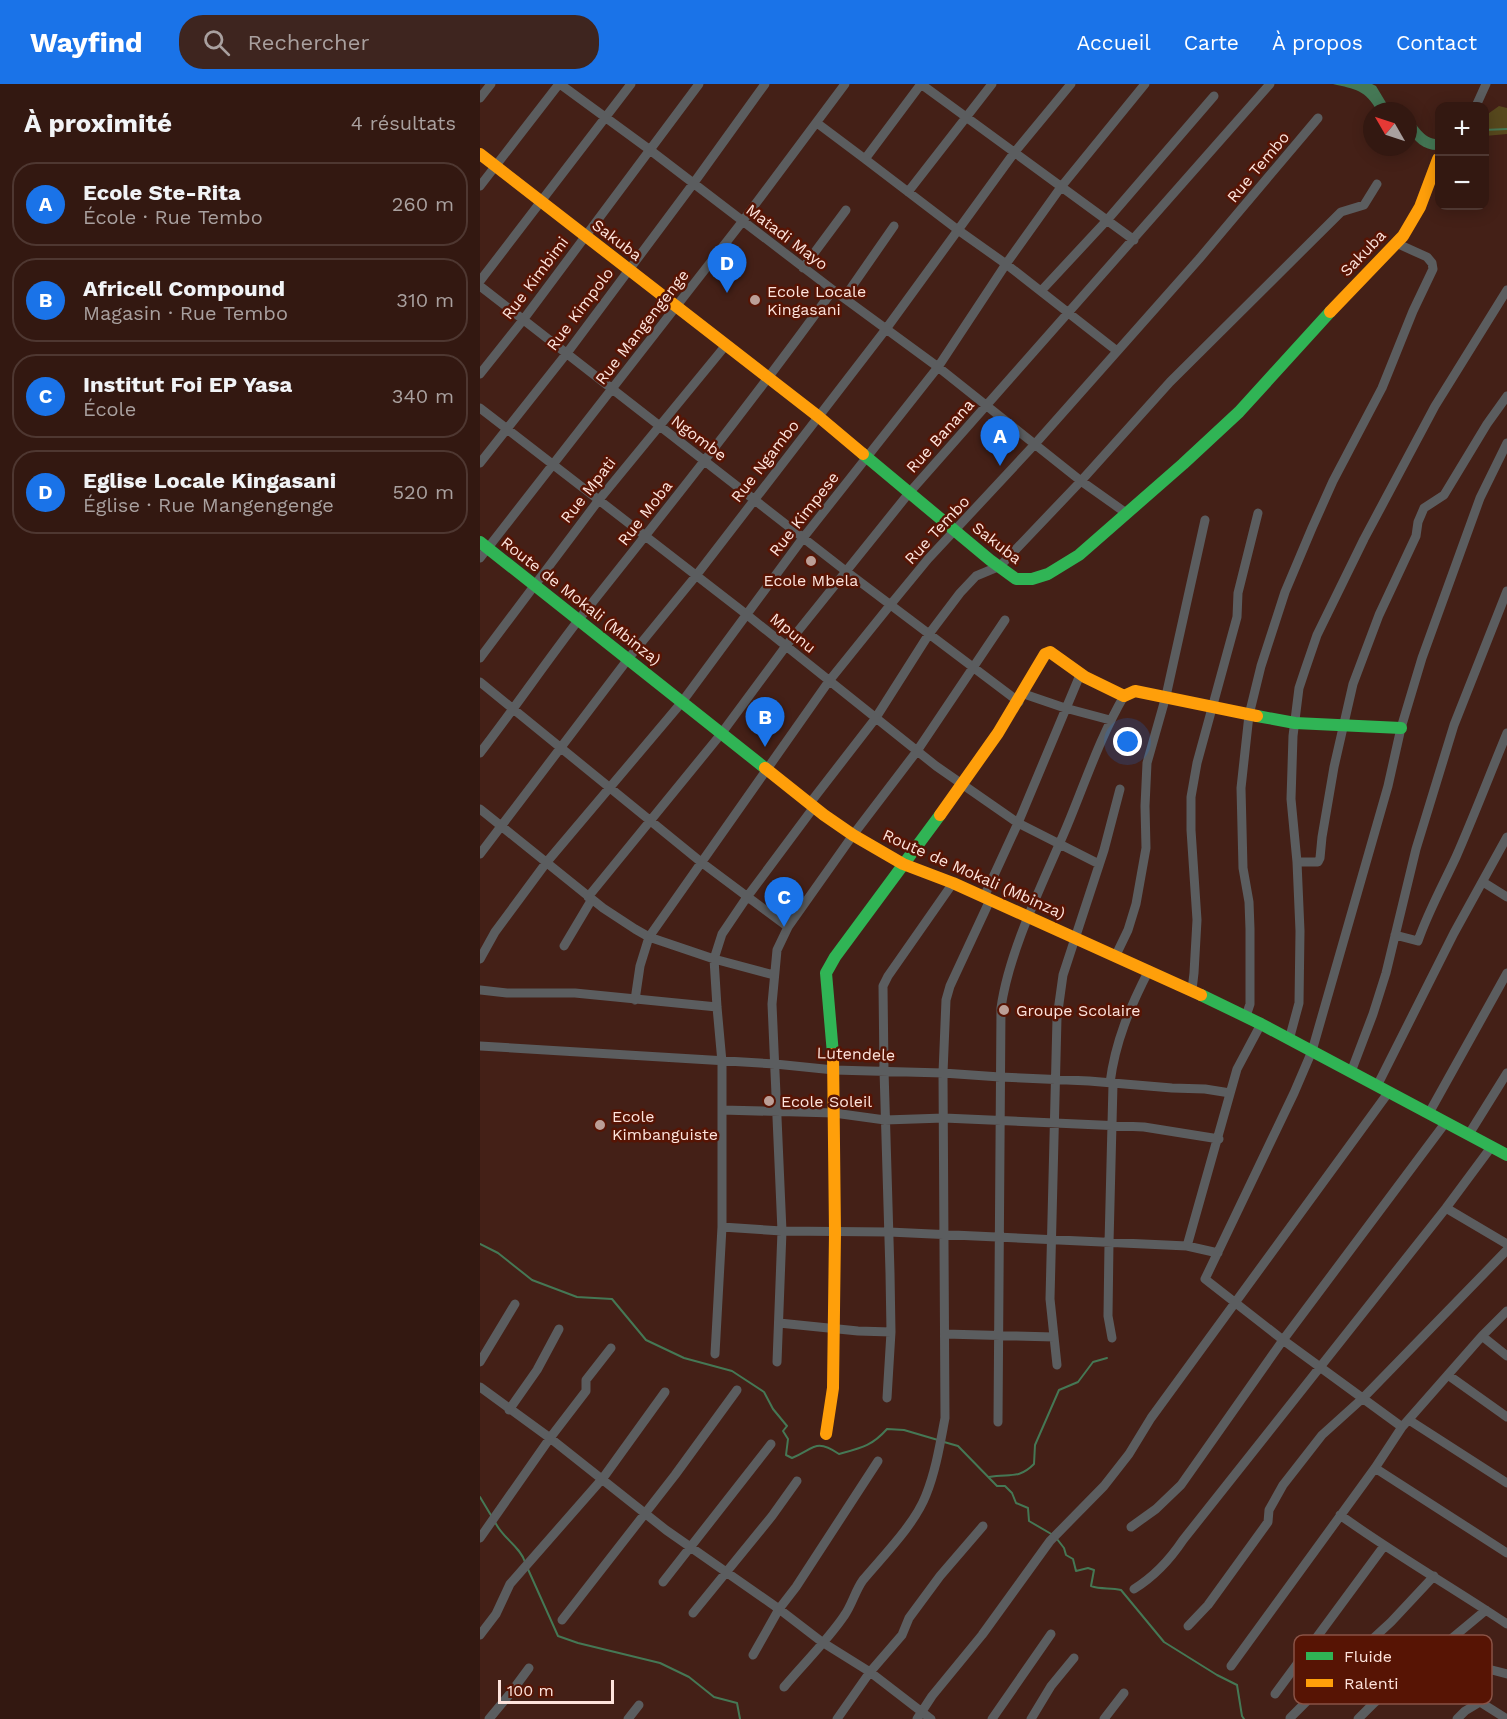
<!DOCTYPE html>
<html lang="fr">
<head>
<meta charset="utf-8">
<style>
  body { margin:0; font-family:"Work Sans",sans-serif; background:#3e251f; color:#f1f3f6 }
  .controls { position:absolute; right:18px; top:18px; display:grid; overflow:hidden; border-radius:12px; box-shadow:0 3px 15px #0003 }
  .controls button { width:54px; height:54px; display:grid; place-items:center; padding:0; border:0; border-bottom:2px solid #4e3731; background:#331811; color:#f1f3f6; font:30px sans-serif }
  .compass { position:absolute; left:883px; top:18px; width:54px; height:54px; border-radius:50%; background:#331811; box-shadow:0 3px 15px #0003; rotate:309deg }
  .scale { position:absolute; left:18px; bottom:15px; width:116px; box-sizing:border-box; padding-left:6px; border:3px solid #fde3dc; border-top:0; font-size:16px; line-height:21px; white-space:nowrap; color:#fde3dc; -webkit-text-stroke:4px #571404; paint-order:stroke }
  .you { position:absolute; left:648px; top:658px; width:21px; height:21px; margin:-15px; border:4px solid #fff; border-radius:50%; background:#1a73e8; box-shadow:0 0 0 9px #1a73e833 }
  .badge { display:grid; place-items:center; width:39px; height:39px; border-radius:50%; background:#1a73e8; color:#fff; font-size:20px; font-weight:700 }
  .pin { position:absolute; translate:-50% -50px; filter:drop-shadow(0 2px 3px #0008) }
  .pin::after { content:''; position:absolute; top:32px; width:21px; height:18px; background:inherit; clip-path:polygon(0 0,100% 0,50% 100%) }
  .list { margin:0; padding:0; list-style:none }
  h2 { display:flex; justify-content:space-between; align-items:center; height:78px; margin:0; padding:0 24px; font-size:26px }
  h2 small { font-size:20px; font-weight:400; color:#a9a09f }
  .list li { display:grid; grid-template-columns:39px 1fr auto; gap:18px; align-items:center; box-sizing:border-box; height:84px; margin:0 12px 12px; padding:0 12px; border:2px solid #4e3731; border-radius:24px }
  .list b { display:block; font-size:22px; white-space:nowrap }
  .list p { margin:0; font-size:20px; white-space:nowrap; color:#a9a09f }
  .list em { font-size:20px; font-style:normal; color:#a9a09f }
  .icon { flex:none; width:33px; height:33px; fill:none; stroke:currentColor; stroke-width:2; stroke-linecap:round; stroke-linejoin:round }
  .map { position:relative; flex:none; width:1027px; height:1635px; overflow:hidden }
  header { display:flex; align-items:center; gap:36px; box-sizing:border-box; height:84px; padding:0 30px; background:#1a73e8; color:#fff }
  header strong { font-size:28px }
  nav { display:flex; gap:33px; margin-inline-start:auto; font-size:21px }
  .search { width:420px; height:54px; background:#3e251f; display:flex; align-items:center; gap:15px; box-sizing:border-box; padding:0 21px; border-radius:24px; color:#a9a09f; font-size:22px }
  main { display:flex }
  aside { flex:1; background:#331811 }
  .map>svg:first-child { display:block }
  .green { fill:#57481d }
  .water { fill:#457855 }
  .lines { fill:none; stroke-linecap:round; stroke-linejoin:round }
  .stream { stroke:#457855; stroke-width:2 }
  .street { stroke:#5b5d5f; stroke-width:9 }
  .fast { stroke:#30b455; stroke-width:12 }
  .slow { stroke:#ff9f0a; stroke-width:12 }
  .poi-dot { fill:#bc9f97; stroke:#571404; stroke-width:2 }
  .labels { text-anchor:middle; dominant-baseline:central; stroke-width:5; stroke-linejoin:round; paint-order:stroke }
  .street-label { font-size:16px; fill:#fde3dc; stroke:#571404 }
  .poi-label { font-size:16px; fill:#fde3dc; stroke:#571404; text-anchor:start }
  .key { fill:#571404; stroke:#895245; stroke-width:1.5 }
  .key-label { font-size:16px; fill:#fde3dc }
</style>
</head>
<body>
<header>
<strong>Wayfind</strong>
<div class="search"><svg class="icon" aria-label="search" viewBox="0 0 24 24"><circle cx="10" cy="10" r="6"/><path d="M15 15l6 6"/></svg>Rechercher</div>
<nav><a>Accueil</a><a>Carte</a><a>À propos</a><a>Contact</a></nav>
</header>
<main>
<aside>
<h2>À proximité<small>4 résultats</small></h2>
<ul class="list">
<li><span class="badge">A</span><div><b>Ecole Ste-Rita</b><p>École · Rue Tembo</p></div><em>260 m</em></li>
<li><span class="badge">B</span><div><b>Africell Compound</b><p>Magasin · Rue Tembo</p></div><em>310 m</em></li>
<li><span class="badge">C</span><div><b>Institut Foi EP Yasa</b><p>École</p></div><em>340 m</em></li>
<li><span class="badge">D</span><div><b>Eglise Locale Kingasani</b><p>Église · Rue Mangengenge</p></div><em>520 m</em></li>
</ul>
</aside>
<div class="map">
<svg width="1027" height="1635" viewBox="0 0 1027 1635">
  <rect width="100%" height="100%" fill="#442017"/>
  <path class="green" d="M 1019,22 L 1027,24 L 1027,50 L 1005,52 L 1005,32 Z"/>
  <path class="water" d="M 853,0 L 892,0 L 896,2 L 911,27 L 897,27 C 886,6 875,5 853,0 Z
    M 928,30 C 937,41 944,56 959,55 L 959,66 C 946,67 933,58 928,45 C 927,41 928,34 928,30 Z"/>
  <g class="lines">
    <path class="stream" d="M 1004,46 L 1027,45
      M 0,1160 L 18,1169 L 52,1196 L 97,1213 L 132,1215 L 166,1256 L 204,1274 L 252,1287 L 284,1308 L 293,1325 L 307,1342 L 303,1347 L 308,1355 L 306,1371 L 312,1374 C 334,1365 335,1354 359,1370 C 381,1364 392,1362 407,1345 L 424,1346 L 458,1356
      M 464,1358 L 478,1362 L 517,1402 L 525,1402 L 532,1409 L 536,1419 L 548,1424 L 549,1437 L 573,1451
      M 509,1393 C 529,1389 538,1396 554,1380 L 555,1361 L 579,1306 L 598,1298 L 613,1278 L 627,1274
      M 0,1413 L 12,1433
      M 15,1438 C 23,1455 39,1461 45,1478
      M 577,1455 L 584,1464 L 586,1471 L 593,1475 L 596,1487 L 608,1484 L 614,1486 L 611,1502 C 622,1506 630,1503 641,1506 L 684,1558 L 737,1591 L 757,1601 L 762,1632 L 764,1635
      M 47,1483 L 78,1552 L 98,1559 L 180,1579 L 209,1593 L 234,1613 L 257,1619 L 260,1635"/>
    <path class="street" d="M 80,0 L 170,66 L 353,206 L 458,283 L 601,397 L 646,429
      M 441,0 L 385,75 L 478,146 L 526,180 L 637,267
      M 441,0 L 654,156
      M 0,14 L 11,0
      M 996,22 L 1006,0
      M 337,39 L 385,75
      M 0,102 L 79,0
      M 428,108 L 512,0
      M 323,184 L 366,126
      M 0,197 L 151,0
      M 0,202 L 367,488 L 539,618
      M 561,207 L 628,135 L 734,12
      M 364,214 L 414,142
      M 0,290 L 43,236 L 219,0
      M 0,324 L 266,530 L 456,682 L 538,739 L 619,780
      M 0,379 L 87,269 L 213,100 L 285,0
      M 0,474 L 262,138 L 365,0
      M 0,574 L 118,417 L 246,261
      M 0,598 L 221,778 L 308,843
      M 544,610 L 585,624 L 630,636
      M 0,669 C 34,625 66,578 100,534 C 186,426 272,318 353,206
      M 330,719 L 395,635 L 449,550 L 480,509 L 496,492 L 520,482 L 601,397 L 690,298 L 861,128 L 884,121 L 897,100
      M 0,725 L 123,824 L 155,845 L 169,853 L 234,875 L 294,891
      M 0,770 L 148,575 L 215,493 L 406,245 L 534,69 L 591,0
      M 817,778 L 838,778 L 840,774 L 842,753 L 854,683 L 873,600 L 899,531 L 936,452 L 938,438 L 944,424 L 964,411 L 1007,340 L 1027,312
      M 1003,798 L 1027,813
      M 108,813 L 241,650 L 306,562 L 429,409 L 790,0
      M 504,813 L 538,739 L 600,591
      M 915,851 L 938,857 C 948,828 963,801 976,773 C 994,732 1010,690 1027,649
      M 84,862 L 112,815
      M 635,873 L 648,846 L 656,820 L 666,764 L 665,722 L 667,679 L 686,612 L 725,436
      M 0,875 L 15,848 L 66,779 L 202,618 L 323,454 L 458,283 L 526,180 L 581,103 L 665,0
      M 0,906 L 27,909 L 95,909 L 237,923
      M 712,906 L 714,889 L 717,836 L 711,746 L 711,713 L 717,679 L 757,533 L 758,509 L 778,429
      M 155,916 L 160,882 L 169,853 L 349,597 L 411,520 L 448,475 L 555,360 L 719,175 L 838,34
      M 766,932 L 770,920 L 770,845 L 769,818 L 763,784 L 761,704 L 769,631 L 781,582 L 805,508 L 832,444 L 853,397 L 902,304 L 933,227 L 953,185 L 952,179 L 947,173 L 916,159
      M 809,956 L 819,919 L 820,847 L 817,778 L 811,715 L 813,652 L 819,604 L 825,586 L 837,551 L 884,455 L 955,322 L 1027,206
      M 0,962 L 295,980 L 354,986 L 463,989 L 520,993 L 609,997 L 692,1004 L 725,1005 L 750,1009
      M 871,988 L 893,930 L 906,889 L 936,765 L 974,641 L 1027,507
      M 630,999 C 635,958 650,923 669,886
      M 897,1002 L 974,849 L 1027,753
      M 242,1026 L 354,1029 L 405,1036 L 464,1034 L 664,1043 L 739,1055
      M 949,1029 L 1027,889
      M 989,1050 L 1027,989
      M 966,1124 L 1027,1160
      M 242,1143 L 302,1147 L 409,1148 L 707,1162 L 757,985 L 781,940
      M 707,1162 L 738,1169
      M 299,1239 L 378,1247 L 411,1248
      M 465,1250 L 574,1253
      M 1002,1252 L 1027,1272
      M 632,1254 L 628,1232 L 629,1159 L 633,1000
      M 235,1270 L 242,1143 L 242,978 L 237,923 L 234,875 L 242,850 L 267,813 L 334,723
      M 0,1278 L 35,1220
      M 297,1278 L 302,1147 L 292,920 L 297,866 L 308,843 L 373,751 L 437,667 L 525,536
      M 577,1281 L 570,1215 L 577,934 L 583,891 L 624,766 L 640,705
      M 968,1291 L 1027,1333
      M 0,1303 L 70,1354 L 186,1446 L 299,1525 L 342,1558 L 390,1588 L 451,1635
      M 407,1314 L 411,1248 L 410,1189 L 404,986 L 403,902 L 408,892 L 473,799
      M 29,1326 L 57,1286 L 79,1245
      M 929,1336 L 1027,1399
      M 518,1338 L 521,924 C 529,866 564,797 587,742 C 605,699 620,653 644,612
      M 922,1343 L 803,1256 L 725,1195 L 814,1009 L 832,967 L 908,702 L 921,644 L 942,574 L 1000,414 L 1027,359
      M 895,1384 L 1027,1469
      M 860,1431 C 914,1470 972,1503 1027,1540
      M 651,1443 L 676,1425 L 701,1401 L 803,1256 L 966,1038
      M 0,1454 L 70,1354 L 106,1307 L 106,1296 L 131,1264
      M 183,1498 L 291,1360
      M 654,1505 C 675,1492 689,1477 703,1456 L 966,1124 L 1012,1062
      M 213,1529 L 292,1432 L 317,1397
      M 82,1536 L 195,1391 L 257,1306
      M 708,1542 L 728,1521 L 788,1438 L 789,1426 L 803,1401 L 842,1351 L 883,1314 L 1027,1166
      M 0,1551 L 16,1530 L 30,1500 L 123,1394 L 185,1308
      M 273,1571 L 299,1525 L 316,1503 L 398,1377
      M 751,1582 L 895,1384 L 922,1343 L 1002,1252 L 1027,1227
      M 1008,1585 L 1027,1590
      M 304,1603 C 324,1579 347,1557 364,1532 C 372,1521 375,1507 383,1496 C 403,1472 435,1440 446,1411 C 456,1386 460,1360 465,1334 L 463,989 L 466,916 L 470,902 L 510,816
      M 795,1610 L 904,1462
      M 810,1634 L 849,1595 L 911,1538 L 954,1492
      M 9,1635 L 29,1611 L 49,1584
      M 148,1635 L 159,1621
      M 357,1635 L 390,1588 L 422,1551 L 429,1534 L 460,1492 L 503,1442
      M 437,1635 L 452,1612 L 502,1551 L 570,1457 L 624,1402 L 649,1370 L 671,1334 L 908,1009
      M 512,1635 L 571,1550
      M 551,1635 L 571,1602 L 594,1574
      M 624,1635 L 644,1609
      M 878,1635 L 894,1619 L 1006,1526
      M 977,1635 L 985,1627 L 1000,1618 L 1027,1635"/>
    <path class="fast" d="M 383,370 L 510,476 L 536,495 L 552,495 L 568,490 L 599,471 L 703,380 L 759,328 L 850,228
      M 0,458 L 285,684
      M 777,632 L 815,639 L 921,644
      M 721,911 L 781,940 L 1027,1071
      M 353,970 L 346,889 L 355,873 L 460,731"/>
    <path class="slow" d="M 0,70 L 339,333 L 383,370
      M 850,228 L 923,152 L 940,123 L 958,75
      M 285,684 L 344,731 L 373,751 L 423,780 L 473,799 L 721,911
      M 460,731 L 518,649 L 565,570 L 570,568 L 605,593 L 644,612 L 655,607 L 777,632
      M 346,1350 L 353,1304 L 355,1149 L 353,970"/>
  </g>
  <g class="poi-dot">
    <circle cx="275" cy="216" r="6"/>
    <circle cx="331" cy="477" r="6"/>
    <circle cx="524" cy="926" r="6"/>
    <circle cx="289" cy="1017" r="6"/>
    <circle cx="120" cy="1041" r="6"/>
  </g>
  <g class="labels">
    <g class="street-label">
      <text transform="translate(778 83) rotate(-50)">Rue Tembo</text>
      <text transform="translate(307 153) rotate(37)">Matadi Mayo</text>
      <text transform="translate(137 156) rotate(37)">Sakuba</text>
      <text transform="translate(883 169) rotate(-46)">Sakuba</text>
      <text transform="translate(55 194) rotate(-53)">Rue Kimbimi</text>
      <text transform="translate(100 225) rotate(-53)">Rue Kimpolo</text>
      <text transform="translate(162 243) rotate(-52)">Rue Mangengenge</text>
      <text transform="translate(460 352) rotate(-48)">Rue Banana</text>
      <text transform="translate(219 354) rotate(37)">Ngombe</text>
      <text transform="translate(285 377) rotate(-52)">Rue Ngambo</text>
      <text transform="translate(108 406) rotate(-52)">Rue Mpati</text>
      <text transform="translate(165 429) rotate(-52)">Rue Moba</text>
      <text transform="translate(324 430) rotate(-52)">Rue Kimpese</text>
      <text transform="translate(457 446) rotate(-47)">Rue Tembo</text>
      <text transform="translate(517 459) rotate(38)">Sakuba</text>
      <text transform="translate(101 517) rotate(38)">Route de Mokali (Mbinza)</text>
      <text transform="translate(313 549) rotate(39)">Mpunu</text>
      <text transform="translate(494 790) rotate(24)">Route de Mokali (Mbinza)</text>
      <text transform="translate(376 970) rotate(2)">Lutendele</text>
    </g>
    <g class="poi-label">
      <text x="287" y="207">Ecole Locale<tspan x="287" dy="18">Kingasani</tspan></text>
      <text x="331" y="496" text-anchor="middle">Ecole Mbela</text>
      <text x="536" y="926">Groupe Scolaire</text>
      <text x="301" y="1017">Ecole Soleil</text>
      <text x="132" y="1032">Ecole<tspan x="132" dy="18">Kimbanguiste</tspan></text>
    </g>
  </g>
  <rect x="814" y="1551" width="198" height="69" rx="9" class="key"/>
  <rect x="826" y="1568" width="27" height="8" fill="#30b455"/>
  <rect x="826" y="1595" width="27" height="8" fill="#ff9f0a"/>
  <g class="key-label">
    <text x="864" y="1578">Fluide</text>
    <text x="864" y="1605">Ralenti</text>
  </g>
</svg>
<div class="controls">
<button>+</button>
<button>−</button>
</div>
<svg class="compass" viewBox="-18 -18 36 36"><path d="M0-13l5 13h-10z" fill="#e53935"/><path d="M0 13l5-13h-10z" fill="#a9a09f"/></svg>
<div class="scale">100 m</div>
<div class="you"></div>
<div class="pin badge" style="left:520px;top:382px">A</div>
<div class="pin badge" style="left:285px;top:663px">B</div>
<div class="pin badge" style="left:304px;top:843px">C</div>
<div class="pin badge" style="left:247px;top:209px">D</div>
</div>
</main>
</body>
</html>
